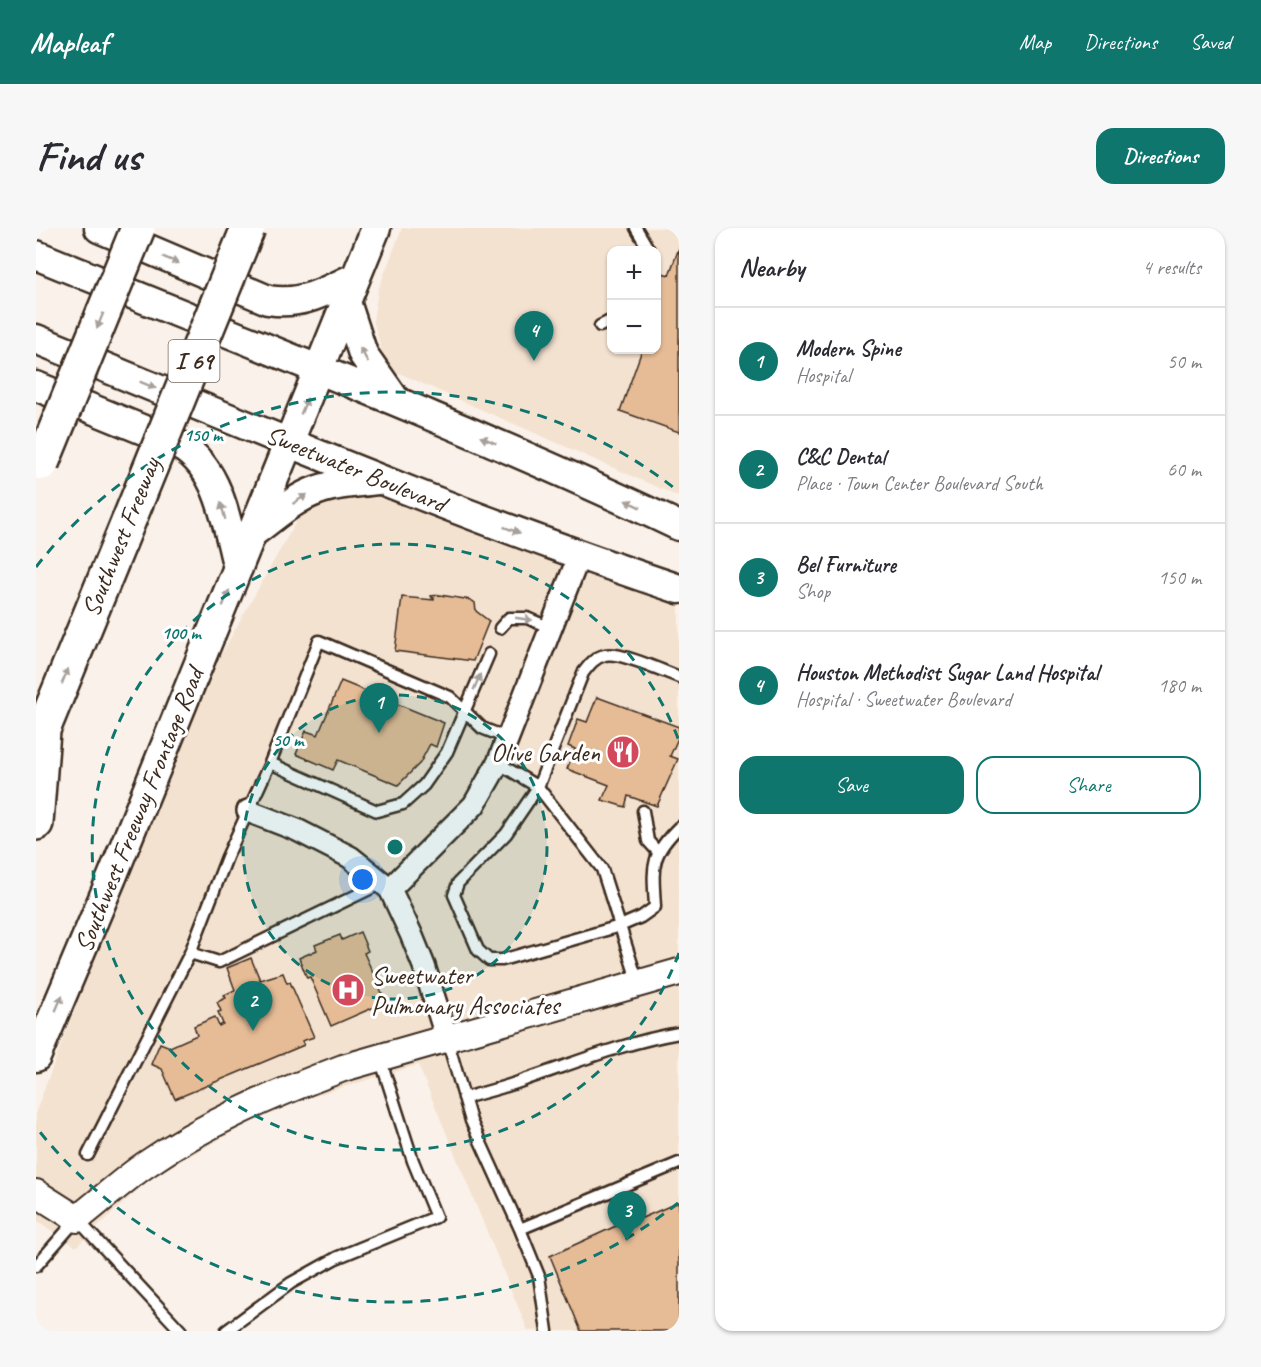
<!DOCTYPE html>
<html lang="en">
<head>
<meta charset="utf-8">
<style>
  body { margin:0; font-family:Caveat,sans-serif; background:#f7f7f7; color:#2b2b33 }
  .controls { position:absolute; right:18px; top:18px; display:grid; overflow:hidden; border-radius:12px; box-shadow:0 2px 4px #0004 }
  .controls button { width:54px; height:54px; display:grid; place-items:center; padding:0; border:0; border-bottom:2px solid #e1e1e2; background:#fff; color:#2b2b33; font:30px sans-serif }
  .you { position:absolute; left:327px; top:652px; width:21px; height:21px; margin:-15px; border:4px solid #fff; border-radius:50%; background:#1a73e8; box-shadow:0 0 0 9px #1a73e833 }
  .badge { display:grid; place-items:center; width:39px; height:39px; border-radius:50%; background:#0f766e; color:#fff; font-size:20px; font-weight:700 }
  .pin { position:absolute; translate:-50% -50px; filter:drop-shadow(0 2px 3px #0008) }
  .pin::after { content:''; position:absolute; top:32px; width:21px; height:18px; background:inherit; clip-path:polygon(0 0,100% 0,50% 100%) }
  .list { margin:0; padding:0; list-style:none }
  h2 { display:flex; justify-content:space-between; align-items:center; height:78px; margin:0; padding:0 24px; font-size:26px }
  h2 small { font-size:20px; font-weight:400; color:#7c7c81 }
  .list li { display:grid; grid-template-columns:39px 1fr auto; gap:18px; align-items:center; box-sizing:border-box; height:108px; padding:0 24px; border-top:2px solid #e1e1e2 }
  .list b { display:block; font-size:22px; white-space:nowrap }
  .list p { margin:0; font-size:20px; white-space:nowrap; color:#7c7c81 }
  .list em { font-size:20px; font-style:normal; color:#7c7c81 }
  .actions { display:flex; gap:12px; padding:18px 24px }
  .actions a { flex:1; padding:14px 0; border:2px solid #0f766e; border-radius:18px; text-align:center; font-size:21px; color:#0f766e }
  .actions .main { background:#0f766e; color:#fff }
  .map { position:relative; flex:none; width:643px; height:1103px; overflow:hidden; border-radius:18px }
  header { display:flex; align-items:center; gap:36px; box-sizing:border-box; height:84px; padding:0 30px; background:#0f766e; color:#fff }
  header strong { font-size:28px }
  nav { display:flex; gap:33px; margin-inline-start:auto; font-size:21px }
  .intro { display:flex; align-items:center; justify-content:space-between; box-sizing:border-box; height:144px; padding:0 36px }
  h1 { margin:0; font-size:42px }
  .button { padding:15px 27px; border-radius:18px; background:#0f766e; color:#fff; font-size:21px; font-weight:700 }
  main { display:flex; gap:36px; padding:0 36px }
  aside { flex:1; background:#fff; border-radius:18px; box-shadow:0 2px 4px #0004 }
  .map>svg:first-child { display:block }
  .built { fill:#f4e2d1; fill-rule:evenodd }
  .building { fill:#e6bc96; stroke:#3b2a1e; stroke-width:1.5 }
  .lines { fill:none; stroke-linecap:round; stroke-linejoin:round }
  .service-casing { stroke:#3b2a1e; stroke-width:15 }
  .minor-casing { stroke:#3b2a1e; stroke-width:26 }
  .tertiary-casing { stroke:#3b2a1e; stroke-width:30 }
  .secondary-casing { stroke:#3b2a1e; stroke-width:33 }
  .motorway-casing { stroke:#3b2a1e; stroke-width:38 }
  .service { stroke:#fff; stroke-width:10 }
  .minor { stroke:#fff; stroke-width:21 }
  .tertiary { stroke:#fff; stroke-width:26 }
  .secondary { stroke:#fff; stroke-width:28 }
  .motorway { stroke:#fff; stroke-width:33 }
  .motorway-bridge-casing { stroke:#3b2a1e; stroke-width:38; stroke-linecap:butt }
  .motorway-bridge { stroke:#fff; stroke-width:33 }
  .oneway { fill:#a79f9a }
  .ring { fill:none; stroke:#0f766e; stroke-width:3; stroke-dasharray:10 8 }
  .labels { text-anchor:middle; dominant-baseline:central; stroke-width:6; stroke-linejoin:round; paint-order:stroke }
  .shield { fill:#fff; stroke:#766a62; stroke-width:1.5 }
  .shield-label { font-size:24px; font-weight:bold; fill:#3b2a1e }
  .street-label { font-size:26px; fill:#3b2a1e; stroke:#fff }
  .poi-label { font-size:26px; fill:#3b2a1e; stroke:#fff; text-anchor:end }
  .centre { fill:#0f766e; stroke:#fff; stroke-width:3 }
  .ring-label { font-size:18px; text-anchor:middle; font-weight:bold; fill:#0f766e; stroke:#fff; stroke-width:6; stroke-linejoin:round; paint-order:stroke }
</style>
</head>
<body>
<header>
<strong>Mapleaf</strong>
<nav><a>Map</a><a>Directions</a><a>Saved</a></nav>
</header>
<div class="intro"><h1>Find us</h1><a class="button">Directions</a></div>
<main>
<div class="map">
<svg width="643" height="1103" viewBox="0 0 643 1103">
  <rect width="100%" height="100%" fill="#faf2ea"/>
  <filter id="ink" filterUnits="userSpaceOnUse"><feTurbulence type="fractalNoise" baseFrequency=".0167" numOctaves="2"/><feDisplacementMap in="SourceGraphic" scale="12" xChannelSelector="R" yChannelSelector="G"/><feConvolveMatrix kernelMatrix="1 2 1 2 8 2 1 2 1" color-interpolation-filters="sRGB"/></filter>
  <g filter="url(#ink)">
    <path class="built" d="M 366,0 L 643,0 L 643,269 L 358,143 L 346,124 L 337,92 L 342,62 ZM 576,22 L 620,22 L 620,122 L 576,122 Z
      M 288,244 L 643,374 L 643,1103 L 492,1103 L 382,837 L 245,878 L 117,948 L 40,1019 L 0,992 L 0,883 L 144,499 Z"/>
    <path class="building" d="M 643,20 L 643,204 L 584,183 L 606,122 L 620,122 L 622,75 L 620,75 L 620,43 L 633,47 Z
      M 404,367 L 435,372 L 439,375 L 440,383 L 453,393 L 437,433 L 359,423 L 366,369 L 398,372 L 398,370 L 396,370 L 395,368 Z
      M 305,453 L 408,495 L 400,519 L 394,516 L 384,535 L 362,557 L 302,532 L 297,542 L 260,526 L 270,503 L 282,507 Z
      M 561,469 L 643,499 L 643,508 L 634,528 L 642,531 L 621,578 L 592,568 L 589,579 L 566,572 L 573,557 L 531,541 L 539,521 L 532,518 L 542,491 L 551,494 Z
      M 324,704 L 332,723 L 328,725 L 350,774 L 295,798 L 274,749 L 271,750 L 263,730 L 281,722 L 279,717 L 304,707 L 306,712 Z
      M 215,730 L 224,752 L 247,745 L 251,755 L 254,754 L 278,809 L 266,813 L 268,817 L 139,871 L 126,841 L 115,836 L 124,815 L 134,819 L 161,807 L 158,798 L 179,789 L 183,798 L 187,796 L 182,784 L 185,783 L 181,774 L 190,770 L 188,767 L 199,762 L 191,740 Z
      M 643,974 L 643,1103 L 545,1103 L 514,1028 L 580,998 L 578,992 L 602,982 L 606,990 Z"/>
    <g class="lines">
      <g class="service-casing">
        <path id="service" d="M 600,0 L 613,22
          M 564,98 L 576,92
          M 464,400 L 473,390 L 491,390 L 515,400
          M 643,449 C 627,443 583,423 569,427 C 559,429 553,437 547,445 L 502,559 L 470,606 L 422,655 L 418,667 L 442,722 L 453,732 L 466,732 L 584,698 L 605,689 L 619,679 C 617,640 613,628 643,599
          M 234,535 L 341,583 L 367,576 L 388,557 L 411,524 L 453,426
          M 462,535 L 502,559 L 566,641 L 602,755
          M 607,583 L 612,613 L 621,623
          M 154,725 L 183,734 L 346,655
          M 411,811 L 435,893 L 484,1001 L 643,935
          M 428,870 C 449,864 471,859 491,851 C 541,834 590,814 643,805
          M 52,927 L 154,725 L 191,629 L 234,535 L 283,413 L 414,469 L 446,500 L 471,510
          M 484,1001 L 503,1048 L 511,1103
          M 0,1038 L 41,991 L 145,1103
          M 190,1103 L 255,1055 L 300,1030 L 400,989 L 377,933 L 344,830"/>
      </g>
      <g class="minor-casing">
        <path id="minor" d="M 212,583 L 261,602 L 314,629 L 354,661 L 375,706 L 388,738 L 411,811
          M 354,661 L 438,577 L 462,535 L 543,328"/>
      </g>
      <g class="tertiary-casing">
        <path id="tertiary" d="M 0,965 L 41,991 C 64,973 86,953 109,937 C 170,895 238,866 307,840 L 643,744"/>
      </g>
      <g class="secondary-casing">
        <path id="secondary" d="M 63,0 L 232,72 C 267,78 289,63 320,49
          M 0,27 C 215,115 432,198 643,298
          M 310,74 L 327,126 L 360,173
          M 0,111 C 213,198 425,289 643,361
          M 0,158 L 137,214 C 184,235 190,295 202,340
          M 216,305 C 237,290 258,270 282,262 C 301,255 322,255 342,252
          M 0,829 L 76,649 L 340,0"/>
      </g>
      <g class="motorway-casing">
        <path id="motorway" d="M 0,519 L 104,265
          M 0,595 L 7,503"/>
      </g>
      <use href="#service" class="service"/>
      <use href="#minor" class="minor"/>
      <use href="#tertiary" class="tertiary"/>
      <use href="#secondary" class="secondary"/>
      <use href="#motorway" class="motorway"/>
      <g class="motorway-bridge-casing">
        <path id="motorway-bridge" d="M 6,235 L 102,0
          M 104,265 L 212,0"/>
      </g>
      <use href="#motorway-bridge" class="motorway-bridge"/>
    </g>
    <defs><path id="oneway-solid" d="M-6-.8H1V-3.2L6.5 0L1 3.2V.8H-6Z" transform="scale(1.5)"/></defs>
    <g class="oneway">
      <use href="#oneway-solid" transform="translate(135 32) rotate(22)"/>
      <use href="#oneway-solid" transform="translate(64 93) rotate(112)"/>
      <use href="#oneway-solid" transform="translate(328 127) rotate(-118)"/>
      <use href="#oneway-solid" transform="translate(112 157) rotate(22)"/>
      <use href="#oneway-solid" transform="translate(268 178) rotate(-68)"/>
      <use href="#oneway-solid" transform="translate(452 212) rotate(-157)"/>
      <use href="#oneway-solid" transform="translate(264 271) rotate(-33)"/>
      <use href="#oneway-solid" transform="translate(597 276) rotate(-155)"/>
      <use href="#oneway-solid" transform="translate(187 283) rotate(-105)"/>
      <use href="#oneway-solid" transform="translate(476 302) rotate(21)"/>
      <use href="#oneway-solid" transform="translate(190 370) rotate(-68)"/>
      <use href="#oneway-solid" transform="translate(488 391) rotate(8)"/>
      <use href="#oneway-solid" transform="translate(29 448) rotate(-68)"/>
      <use href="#oneway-solid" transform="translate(441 454) rotate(-67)"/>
      <use href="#oneway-solid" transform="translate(23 775) rotate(-67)"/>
    </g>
  </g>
  <circle cx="359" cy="619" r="152" fill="#0f766e" fill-opacity=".12"/>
  <g class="ring">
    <circle cx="359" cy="619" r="152"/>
    <path d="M643 725A303 303 0 1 1 643 513"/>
    <path d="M642 975A455 455 0 0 1 0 899M0 339A455 455 0 0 1 642 263"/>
  </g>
  <defs>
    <g id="restaurant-disc" transform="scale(1.725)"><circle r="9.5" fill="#d1495b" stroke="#fff"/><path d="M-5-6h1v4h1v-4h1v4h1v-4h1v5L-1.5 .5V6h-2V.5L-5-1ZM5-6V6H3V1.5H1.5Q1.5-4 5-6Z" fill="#fff"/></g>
    <g id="hospital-disc" transform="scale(1.725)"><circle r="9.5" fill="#d1495b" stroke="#fff"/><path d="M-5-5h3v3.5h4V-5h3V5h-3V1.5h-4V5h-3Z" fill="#fff"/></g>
  </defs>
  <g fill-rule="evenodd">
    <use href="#restaurant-disc" x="587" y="524"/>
    <use href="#hospital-disc" x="312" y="762"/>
  </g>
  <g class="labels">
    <rect class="shield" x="132.5" y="112" width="51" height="42" rx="4.5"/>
    <g class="shield-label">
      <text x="158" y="133">I 69</text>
    </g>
    <g class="street-label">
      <text transform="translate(320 241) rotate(22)">Sweetwater Boulevard</text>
      <text transform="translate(85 309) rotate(-68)">Southwest Freeway</text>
      <text transform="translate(103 582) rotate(-68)">Southwest Freeway Frontage Road</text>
    </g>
    <g class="poi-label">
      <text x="564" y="524">Olive Garden</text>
      <text x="335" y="747" text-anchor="start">Sweetwater<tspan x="335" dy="30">Pulmonary Associates</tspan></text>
    </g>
  </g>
  <circle cx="359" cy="619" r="9" class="centre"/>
  <g class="ring-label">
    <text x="167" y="213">150 m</text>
    <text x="145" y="411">100 m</text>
    <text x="252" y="518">50 m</text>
  </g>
</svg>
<div class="controls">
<button>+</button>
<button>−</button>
</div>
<div class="you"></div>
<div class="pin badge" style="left:343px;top:505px">1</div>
<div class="pin badge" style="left:217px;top:803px">2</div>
<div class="pin badge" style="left:591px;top:1013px">3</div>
<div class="pin badge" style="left:498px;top:133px">4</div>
</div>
<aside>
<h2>Nearby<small>4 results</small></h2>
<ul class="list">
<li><span class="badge">1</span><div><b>Modern Spine</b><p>Hospital</p></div><em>50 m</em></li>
<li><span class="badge">2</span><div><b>C&amp;C Dental</b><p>Place · Town Center Boulevard South</p></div><em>60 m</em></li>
<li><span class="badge">3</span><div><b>Bel Furniture</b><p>Shop</p></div><em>150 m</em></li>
<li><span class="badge">4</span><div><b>Houston Methodist Sugar Land Hospital</b><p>Hospital · Sweetwater Boulevard</p></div><em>180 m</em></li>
</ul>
<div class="actions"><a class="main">Save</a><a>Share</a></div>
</aside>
</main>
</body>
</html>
